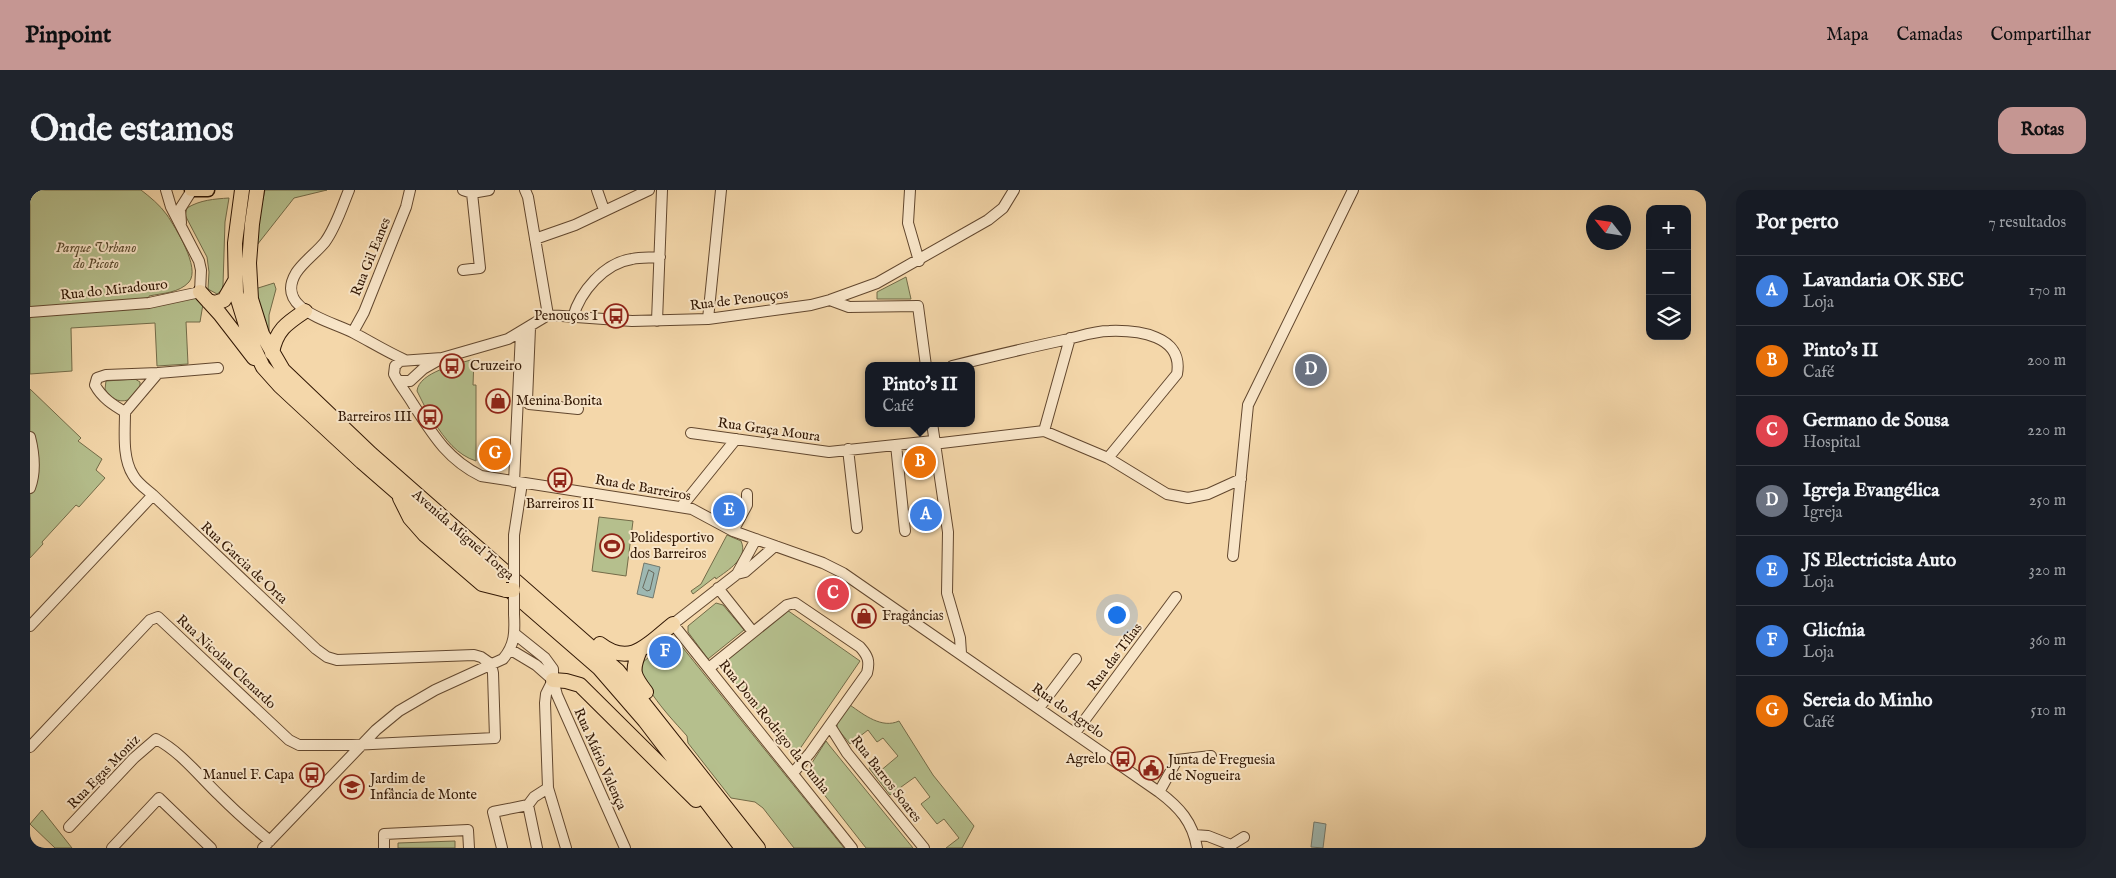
<!DOCTYPE html>
<html lang="pt">
<head>
<meta charset="utf-8">
<style>
  body { margin:0; font-family:"IM FELL English",serif; background:#20242c; color:#f1f3f6 }
  .controls { position:absolute; right:15px; top:15px; display:grid; overflow:hidden; border-radius:10px; box-shadow:0 5px 20px #0002 }
  .controls button { width:45px; height:45px; display:grid; place-items:center; padding:0; border:0; border-bottom:1px solid #363941; background:#171b24; color:#f1f3f6; font:25px sans-serif }
  .compass { position:absolute; left:1556px; top:15px; width:45px; height:45px; border-radius:50%; background:#171b24; box-shadow:0 5px 20px #0002; rotate:300deg }
  .you { position:absolute; left:1086px; top:424px; width:18px; height:18px; margin:-12px; border:4px solid #fff; border-radius:50%; background:#1a73e8; box-shadow:0 0 0 8px #1a73e833 }
  .badge { display:grid; place-items:center; width:32px; height:32px; border-radius:50%; background:#c59692; color:#fff; font-size:16px; font-weight:700 }
  .pin { position:absolute; translate:-50% -50%; border:2px solid #fff; box-shadow:0 1px 5px #0006 }
  .popup { position:absolute; left:835px; top:172px; width:110px; height:65px; box-sizing:border-box; display:grid; place-content:center; border-radius:10px; background:#171b24; filter:drop-shadow(0 1px 4px #0005); font-size:16px; white-space:nowrap; color:#9ea1a6 }
  .popup b { font-size:19px; color:#f1f3f6 }
  .popup::after { content:''; position:absolute; left:50%; top:100%; margin-left:-10px; border:10px solid transparent; border-top-color:#171b24 }
  .list { margin:0; padding:0; list-style:none }
  h2 { display:flex; justify-content:space-between; align-items:center; height:65px; margin:0; padding:0 20px; font-size:21px }
  h2 small { font-size:16px; font-weight:400; color:#9ea1a6 }
  .list li { display:grid; grid-template-columns:32px 1fr auto; gap:15px; align-items:center; box-sizing:border-box; height:70px; padding:0 20px; border-top:1px solid #363941 }
  .list b { display:block; font-size:19px; white-space:nowrap }
  .list p { margin:0; font-size:16px; white-space:nowrap; color:#9ea1a6 }
  .list em { font-size:16px; font-style:normal; color:#9ea1a6 }
  .icon { flex:none; width:28px; height:28px; fill:none; stroke:currentColor; stroke-width:2; stroke-linecap:round; stroke-linejoin:round }
  .map { position:relative; flex:none; width:1676px; height:658px; overflow:hidden; border-radius:15px }
  header { display:flex; align-items:center; gap:30px; box-sizing:border-box; height:70px; padding:0 25px; background:#c59692; color:#111 }
  header strong { font-size:24px }
  nav { display:flex; gap:28px; margin-inline-start:auto; font-size:18px }
  .intro { display:flex; align-items:center; justify-content:space-between; box-sizing:border-box; height:120px; padding:0 30px }
  h1 { margin:0; font-size:35px }
  .button { padding:12px 22px; border-radius:15px; background:#c59692; color:#111; font-size:18px; font-weight:700 }
  main { display:flex; gap:30px; padding:0 30px }
  aside { flex:1; background:#171b24; border-radius:15px; box-shadow:0 5px 20px #0002 }
  .map>svg:first-child { display:block }
  .green { fill:#b5bf8d; stroke:#736b48 }
  .water { fill:#9eb8b2; stroke:#72786c }
  .lines { fill:none; stroke-linecap:round; stroke-linejoin:round }
  .shore { stroke:#68685b; stroke-width:1 }
  .minor-casing { stroke:#62472e; stroke-width:12 }
  .major-casing { stroke:#311704; stroke-width:15 }
  .highway-casing { stroke:#311704; stroke-width:16 }
  .minor { stroke:#f8e5c8; stroke-width:10 }
  .major { stroke:#f4d7aa; stroke-width:12 }
  .highway { stroke:#f4d7aa; stroke-width:14 }
  .minor-bridge-casing { stroke:#62472e; stroke-width:12; stroke-linecap:butt }
  .highway-bridge-casing { stroke:#311704; stroke-width:16; stroke-linecap:butt }
  .minor-bridge { stroke:#f8e5c8; stroke-width:10 }
  .highway-bridge { stroke:#f4d7aa; stroke-width:14 }
  .labels { text-anchor:middle; dominant-baseline:central; stroke-width:4; stroke-linejoin:round; paint-order:stroke }
  .park-label { font-size:14px; font-style:italic; fill:#59492d; stroke:#f8e5c8 }
  .street-label { font-size:14px; fill:#311704; stroke:#f8e5c8 }
  .poi-label { font-size:14px; fill:#311704; stroke:#f8e5c8; text-anchor:start }
</style>
</head>
<body>
<header>
<strong>Pinpoint</strong>
<nav><a>Mapa</a><a>Camadas</a><a>Compartilhar</a></nav>
</header>
<div class="intro"><h1>Onde estamos</h1><a class="button">Rotas</a></div>
<main>
<div class="map">
<svg width="1676" height="658" viewBox="0 0 1676 658">
  <rect width="100%" height="100%" fill="#f4d7aa"/>
  <filter id="stains"><feTurbulence type="fractalNoise" baseFrequency=".004" numOctaves="4"/><feColorMatrix values="0 0 0 0 .2 0 0 0 0 .09 0 0 0 0 .02 0 0 0 .5 -.17"/></filter>
  <radialGradient id="worn" r=".72"><stop offset=".6" stop-color="#630" stop-opacity="0"/><stop offset="1" stop-color="#630" stop-opacity=".3"/></radialGradient>
  <path class="green" d="M 0,0 L 111,0 C 120,7 130,15 137,25 C 145,37 171,78 159,92 C 149,103 133,103 119,106 L 119,113 L 165,108 L 170,109 L 173,114 L 170,132 L 156,132 L 158,174 L 127,176 L 125,133 L 41,138 L 42,181 L 0,184 Z
    M 235,0 L 297,0 L 264,8 L 227,55 L 228,31 Z
    M 199,8 L 195,32 L 193,95 L 192,100 L 187,104 L 178,99 L 179,82 L 177,67 L 155,25 L 157,18 C 170,10 184,9 199,8 Z
    M 876,87 L 881,109 L 847,109 L 847,102 Z
    M 244,93 L 246,99 L 239,125 L 239,141 L 231,128 L 225,99 Z
    M 444,169 L 443,195 L 446,195 L 446,271 C 427,265 415,249 404,232 L 405,228 L 402,222 L 397,221 L 387,201 C 389,182 428,174 444,169 Z
    M 105,189 L 110,192 L 110,197 L 98,210 C 88,213 80,208 75,199 L 76,191 Z
    M 0,199 L 51,248 L 48,251 L 72,269 L 66,280 L 75,288 L 49,317 L 46,315 L 12,352 L 13,354 L 0,368 Z
    M 569,327 L 603,331 L 596,386 L 562,381 Z
    M 697,345 L 711,351 C 719,368 698,380 686,389 L 685,387 L 663,404 L 661,401 L 671,394 Z
    M 686,413 L 693,415 L 714,440 L 678,469 L 658,442 L 658,436 Z
    M 757,420 L 830,471 L 765,566 L 691,475 Z
    M 645,448 L 814,658 L 764,658 L 733,618 L 725,612 L 701,608 L 658,553 L 657,546 C 644,531 604,491 613,472 L 641,449 Z
    M 820,515 C 834,525 852,539 869,531 L 903,585 L 944,636 L 932,658 L 916,658 L 929,648 L 914,629 L 907,634 L 891,614 L 900,607 L 885,587 L 860,605 L 839,578 L 843,575 L 849,582 L 868,566 L 853,548 L 847,552 L 838,540 L 820,554 L 807,538 L 807,534 Z
    M 796,551 L 799,555 L 883,658 L 836,658 L 778,584 L 778,579 Z
    M 12,620 L 42,658 L 25,658 L 0,634 Z
    M 425,651 L 425,658 L 368,658 L 368,653 Z"/>
  <path class="water" d="M 614,373 L 630,377 L 623,408 L 607,404 Z
    M 1284,632 L 1296,634 L 1293,658 L 1281,657 Z"/>
  <g class="lines">
    <path class="shore" d="M 619,380 L 624,383 L 620,400 L 617,401 L 613,398 Z"/>
    <g class="minor-casing">
      <path id="minor" d="M 319,0 C 312,17 306,37 295,52 C 286,63 273,72 266,83 C 244,120 302,131 324,143 C 341,152 357,162 375,170
        M 433,0 L 442,3 L 459,0
        M 495,0 L 498,7 L 518,125
        M 567,0 L 574,20
        M 880,0 L 878,33 L 889,71
        M 984,0 L 973,18 L 958,30 L 847,93 L 800,110 L 781,115 L 678,129 L 602,131 L 518,125 L 478,149 L 412,168 L 370,171 L 365,176 L 364,184 C 369,194 377,204 383,214 C 403,245 417,269 451,286 L 662,319 L 703,341 L 793,373 L 813,383 L 1129,602 C 1149,617 1163,632 1167,658
        M 151,33 L 150,19 L 162,0
        M 505,49 L 545,35 L 619,0
        M 433,80 L 450,78 L 442,3
        M 800,110 L 819,117 L 888,116 L 896,176
        M 0,122 L 119,113 L 170,102 L 171,80 L 169,71 L 141,17 L 136,0
        M 543,127 C 550,102 574,73 602,69 C 611,67 621,68 630,67
        M 678,129 L 691,0
        M 627,131 L 632,0
        M 500,138 L 497,210 L 499,214 L 548,219
        M 323,142 L 334,122 L 376,17 L 380,0
        M 922,176 C 959,167 996,158 1034,150 C 1048,147 1064,141 1079,141 C 1107,140 1154,145 1147,184 L 1078,268
        M 128,183 L 188,178
        M 369,191 L 380,191 L 393,179 L 407,171
        M 95,222 C 83,215 72,208 65,195 L 67,188 L 76,185 L 128,183 L 95,222 C 95,242 92,268 103,285 C 107,293 116,299 123,305
        M 902,233 L 918,342 L 917,403 L 930,448 L 931,463
        M 1014,241 L 1040,148
        M 661,243 L 799,262 L 903,251
        M 0,247 C 4,263 6,282 0,298
        M 903,254 L 1014,241 L 1078,268 L 1137,304 L 1158,308 L 1178,304 L 1211,289
        M 866,255 L 875,341
        M 818,259 L 827,338
        M 484,292 L 491,143
        M 652,316 L 706,249
        M 703,341 L 717,315 L 717,304
        M 726,349 L 707,384 L 643,434 L 822,658
        M 1203,366 L 1218,215 L 1323,0
        M 484,372 L 484,345 L 492,293
        M 707,384 L 715,382 L 745,356
        M 688,398 L 723,442
        M 0,436 L 123,305 L 286,459 L 297,467 L 307,470 L 444,465 L 451,467 L 461,474 L 463,483 L 465,548 L 322,555 L 269,555 L 259,550 L 128,427 L 120,430 L 0,557
        M 485,444 L 515,468 L 523,479 L 523,490 L 527,505 L 595,658
        M 481,460 L 506,475 L 523,490
        M 679,478 L 757,415 L 765,413 L 830,457 C 838,466 840,471 837,483 L 780,563 L 763,583
        M 523,490 L 516,504 L 515,513 L 518,598 L 536,658
        M 1009,518 L 1046,469
        M 800,536 L 817,563 L 894,658
        M 1045,543 L 1146,407
        M 1129,602 L 1147,570 L 1181,566
        M 498,615 L 507,658
        M 39,637 L 104,568 L 126,549 C 151,562 169,586 190,606 C 206,622 223,637 240,651
        M 1164,645 L 1178,646 L 1201,655 L 1214,647
        M 82,658 L 129,608 L 181,658
        M 233,658 L 346,540 L 369,521 L 405,500 L 473,469 C 485,455 485,442 484,424
        M 354,658 L 354,644 L 438,640 L 439,658
        M 472,658 L 463,622 L 498,615 L 504,607 L 518,598"/>
    </g>
    <g class="major-casing">
      <path id="major" d="M 161,0 L 178,0"/>
    </g>
    <g class="highway-casing">
      <path id="highway" d="M 212,0 L 205,53 L 206,103 L 221,152 L 233,177 L 250,196 L 332,272 L 569,478 L 615,531 L 712,658
        M 227,0 L 222,34 L 219,73 L 221,109 L 232,144 L 253,180 L 341,264 L 588,481 L 728,658
        M 170,102 L 190,124 L 224,168
        M 178,111 L 185,113 L 194,110 L 205,91
        M 242,163 C 246,140 257,133 275,121
        M 370,308 L 380,328 L 395,345 L 452,394 L 476,400
        M 570,454 C 601,478 619,453 643,434
        M 610,460 C 601,481 603,485 616,502
        M 523,490 L 536,491 L 550,495 L 666,610"/>
    </g>
    <use href="#minor" class="minor"/>
    <use href="#major" class="major"/>
    <use href="#highway" class="highway"/>
    <g class="minor-bridge-casing">
      <path id="minor-bridge" d="M 484,372 L 484,424"/>
    </g>
    <g class="highway-bridge-casing">
      <path id="highway-bridge" d="M 476,400 L 483,400"/>
    </g>
    <use href="#minor-bridge" class="minor-bridge"/>
    <use href="#highway-bridge" class="highway-bridge"/>
  </g>
  <defs>
    <g id="bus-ring" transform="scale(1.25)"><circle r="9.5" fill="#f8e5c8" stroke="#8f2418" stroke-width="1.5"/><path d="M-5-6H5V4H4V6H2V4H-2V6H-4V4H-5ZM-3.5-4V0h7V-4ZM-3.5 1.2v1.5H-2V1.2ZM2 1.2v1.5H3.5V1.2Z" fill="#8f2418"/></g>
    <g id="shop-ring" transform="scale(1.25)"><circle r="9.5" fill="#f8e5c8" stroke="#8f2418" stroke-width="1.5"/><path d="M-5-2.5h2.3a2.7 3.5 0 0 1 5.4 0H5L5.5 6h-11ZM-1.5-2.5h3a1.5 2.3 0 0 0-3 0Z" fill="#8f2418"/></g>
    <g id="stadium-ring" transform="scale(1.25)"><circle r="9.5" fill="#f8e5c8" stroke="#8f2418" stroke-width="1.5"/><path d="M0-5a6.5 5 0 1 0 0 10a6.5 5 0 1 0 0-10ZM-3.5-1.8h7v3.6h-7Z" fill="#8f2418"/></g>
    <g id="civic-ring" transform="scale(1.25)"><circle r="9.5" fill="#f8e5c8" stroke="#8f2418" stroke-width="1.5"/><path d="M-.6-6.5H3V-4.5H.6V-3L4-1V1h2V6H-6V1h2V-1L-.6-3ZM-1.2 2.5V6h2.4V2.5Z" fill="#8f2418"/></g>
    <g id="school-ring" transform="scale(1.25)"><circle r="9.5" fill="#f8e5c8" stroke="#8f2418" stroke-width="1.5"/><path d="M0-5L7-2L0 1L-7-2ZM-4 1L0 2.5L4 1V4Q0 6-4 4Z" fill="#8f2418"/></g>
  </defs>
  <g fill-rule="evenodd">
    <use href="#bus-ring" x="586" y="126"/>
    <use href="#bus-ring" x="422" y="176"/>
    <use href="#shop-ring" x="468" y="211"/>
    <use href="#bus-ring" x="400" y="227"/>
    <use href="#bus-ring" x="530" y="290"/>
    <use href="#stadium-ring" x="582" y="356"/>
    <use href="#shop-ring" x="834" y="426"/>
    <use href="#bus-ring" x="1093" y="569"/>
    <use href="#civic-ring" x="1121" y="578"/>
    <use href="#bus-ring" x="282" y="585"/>
    <use href="#school-ring" x="322" y="597"/>
  </g>
  <g class="labels">
    <g class="park-label">
      <text x="66" y="58">Parque Urbano<tspan x="66" dy="16">do Picoto</tspan></text>
    </g>
    <g class="street-label">
      <text transform="translate(341 67) rotate(-68)">Rua Gil Eanes</text>
      <text transform="translate(84 100) rotate(-6)">Rua do Miradouro</text>
      <text transform="translate(709 110) rotate(-7)">Rua de Penouços</text>
      <text transform="translate(739 240) rotate(8)">Rua Graça Moura</text>
      <text transform="translate(613 298) rotate(10)">Rua de Barreiros</text>
      <text transform="translate(433 345) rotate(41)">Avenida Miguel Torga</text>
      <text transform="translate(214 373) rotate(43)">Rua Garcia de Orta</text>
      <text transform="translate(1085 467) rotate(-53)">Rua das Tílias</text>
      <text transform="translate(196 472) rotate(43)">Rua Nicolau Clenardo</text>
      <text transform="translate(1038 521) rotate(35)">Rua do Agrelo</text>
      <text transform="translate(744 537) rotate(51)">Rua Dom Rodrigo da Cunha</text>
      <text transform="translate(570 569) rotate(66)">Rua Mário Valença</text>
      <text transform="translate(74 582) rotate(-46)">Rua Egas Moniz</text>
      <text transform="translate(856 589) rotate(52)">Rua Barros Soares</text>
    </g>
    <g class="poi-label">
      <text x="568" y="126" text-anchor="end">Penouços I</text>
      <text x="440" y="176">Cruzeiro</text>
      <text x="486" y="211">Menina Bonita</text>
      <text x="382" y="227" text-anchor="end">Barreiros III</text>
      <text x="530" y="314" text-anchor="middle">Barreiros II</text>
      <text x="600" y="348">Polidesportivo<tspan x="600" dy="16">dos Barreiros</tspan></text>
      <text x="852" y="426">Fragâncias</text>
      <text x="1076" y="569" text-anchor="end">Agrelo</text>
      <text x="1138" y="570">Junta de Freguesia<tspan x="1138" dy="16">de Nogueira</tspan></text>
      <text x="264" y="585" text-anchor="end">Manuel F. Capa</text>
      <text x="340" y="589">Jardim de<tspan x="340" dy="16">Infância de Monte</tspan></text>
    </g>
  </g>
  <rect width="100%" height="100%" filter="url(#stains)"/>
  <rect width="100%" height="100%" fill="url(#worn)"/>
</svg>
<div class="controls">
<button>+</button>
<button>−</button>
<button><svg class="icon" aria-label="layers" viewBox="0 0 24 24"><path d="M12 4l9 5-9 5-9-5zM3 14l9 5 9-5"/></svg></button>
</div>
<svg class="compass" viewBox="-18 -18 36 36"><path d="M0-13l5 13h-10z" fill="#e53935"/><path d="M0 13l5-13h-10z" fill="#9ea1a6"/></svg>
<div class="you"></div>
<div class="pin badge" style="left:896px;top:325px;background:#3f7fe0">A</div>
<div class="pin badge" style="left:890px;top:272px;background:#e8710a">B</div>
<div class="popup"><b>Pinto's II</b>Café</div>
<div class="pin badge" style="left:803px;top:404px;background:#e0444e">C</div>
<div class="pin badge" style="left:1281px;top:180px;background:#6b7280">D</div>
<div class="pin badge" style="left:699px;top:321px;background:#3f7fe0">E</div>
<div class="pin badge" style="left:635px;top:462px;background:#3f7fe0">F</div>
<div class="pin badge" style="left:465px;top:264px;background:#e8710a">G</div>
</div>
<aside>
<h2>Por perto<small>7 resultados</small></h2>
<ul class="list">
<li><span class="badge" style="background:#3f7fe0">A</span><div><b>Lavandaria OK SEC</b><p>Loja</p></div><em>170 m</em></li>
<li><span class="badge" style="background:#e8710a">B</span><div><b>Pinto's II</b><p>Café</p></div><em>200 m</em></li>
<li><span class="badge" style="background:#e0444e">C</span><div><b>Germano de Sousa</b><p>Hospital</p></div><em>220 m</em></li>
<li><span class="badge" style="background:#6b7280">D</span><div><b>Igreja Evangélica</b><p>Igreja</p></div><em>250 m</em></li>
<li><span class="badge" style="background:#3f7fe0">E</span><div><b>JS Electricista Auto</b><p>Loja</p></div><em>320 m</em></li>
<li><span class="badge" style="background:#3f7fe0">F</span><div><b>Glicínia</b><p>Loja</p></div><em>360 m</em></li>
<li><span class="badge" style="background:#e8710a">G</span><div><b>Sereia do Minho</b><p>Café</p></div><em>510 m</em></li>
</ul>
</aside>
</main>
</body>
</html>
